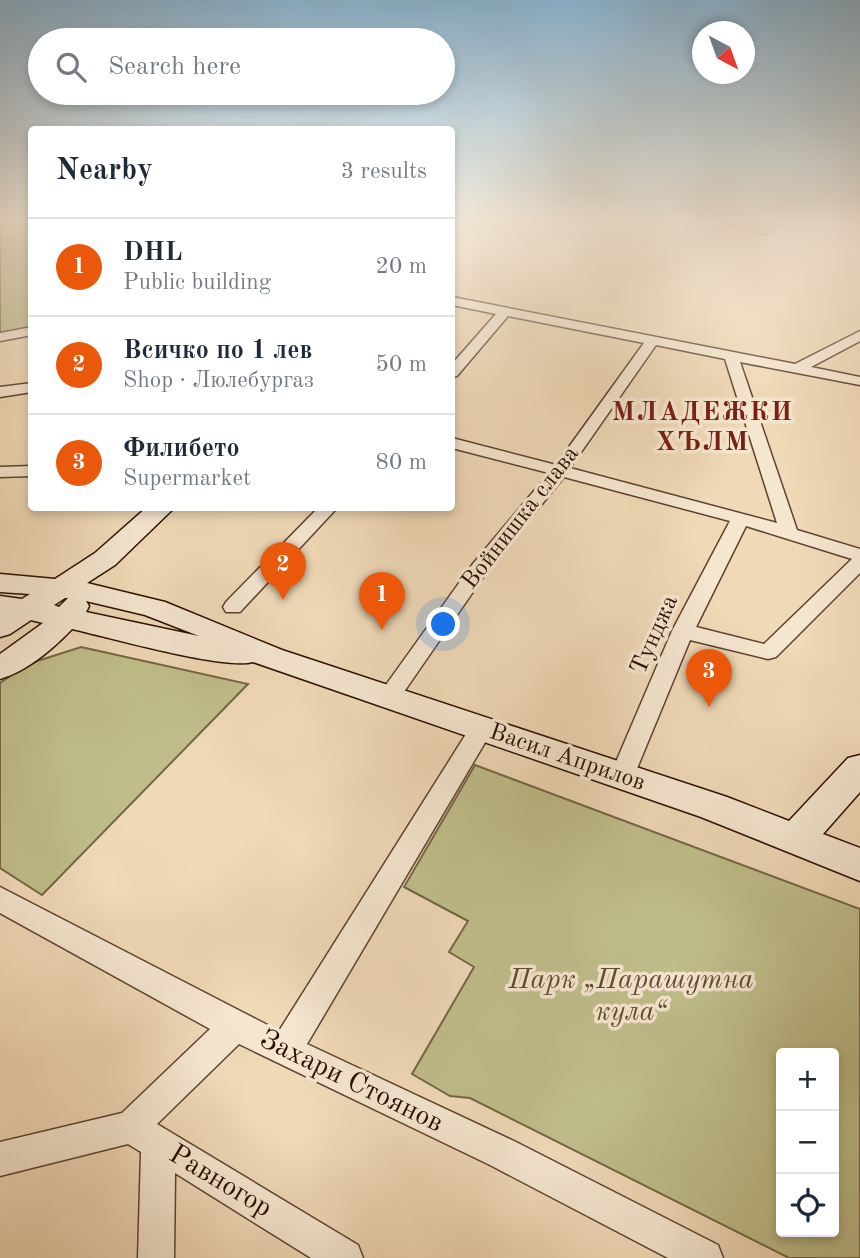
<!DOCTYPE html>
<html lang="en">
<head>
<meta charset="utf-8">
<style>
  body { margin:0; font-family:"Old Standard TT",serif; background:#f2f2f3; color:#1f2937 }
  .controls { position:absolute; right:21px; bottom:21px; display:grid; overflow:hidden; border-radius:7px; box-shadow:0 4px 10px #0003 }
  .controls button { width:63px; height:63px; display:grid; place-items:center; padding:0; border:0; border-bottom:2px solid #e0e1e3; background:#fff; color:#1f2937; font:35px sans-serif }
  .compass { position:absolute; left:692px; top:21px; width:63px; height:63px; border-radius:50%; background:#fff; box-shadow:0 4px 10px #0003; rotate:139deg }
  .you { position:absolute; left:444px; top:625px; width:24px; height:24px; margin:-18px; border:5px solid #fff; border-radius:50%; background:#1a73e8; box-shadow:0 0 0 10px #1a73e833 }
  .badge { display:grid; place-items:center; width:46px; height:46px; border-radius:50%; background:#ea580c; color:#fff; font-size:23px; font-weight:700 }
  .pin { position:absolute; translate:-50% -58px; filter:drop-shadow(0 2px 4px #0008) }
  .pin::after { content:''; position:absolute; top:37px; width:24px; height:21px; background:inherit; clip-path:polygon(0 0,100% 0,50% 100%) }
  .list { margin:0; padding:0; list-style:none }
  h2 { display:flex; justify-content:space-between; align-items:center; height:91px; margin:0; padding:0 28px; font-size:30px }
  h2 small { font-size:23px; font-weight:400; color:#747a83 }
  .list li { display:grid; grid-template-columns:46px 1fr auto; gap:21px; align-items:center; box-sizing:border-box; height:98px; padding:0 28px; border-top:2px solid #e0e1e3 }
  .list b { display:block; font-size:26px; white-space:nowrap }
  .list p { margin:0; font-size:23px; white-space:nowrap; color:#747a83 }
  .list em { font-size:23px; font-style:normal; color:#747a83 }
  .icon { flex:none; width:38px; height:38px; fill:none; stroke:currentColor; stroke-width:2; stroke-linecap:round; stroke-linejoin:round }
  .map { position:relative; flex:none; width:860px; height:1258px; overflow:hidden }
  .search { position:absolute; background:#fff; box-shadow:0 4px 10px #0003; left:28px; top:28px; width:427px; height:77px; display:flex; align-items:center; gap:18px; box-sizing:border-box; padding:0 24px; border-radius:38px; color:#747a83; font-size:26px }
  .panel { position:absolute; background:#fff; box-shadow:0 4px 10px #0003; left:28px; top:126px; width:427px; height:385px; border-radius:7px }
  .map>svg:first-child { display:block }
  .green { fill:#bfbe8a; stroke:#766646; stroke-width:2; fill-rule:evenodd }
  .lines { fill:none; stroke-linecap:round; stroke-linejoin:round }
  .street-casing { stroke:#5e4130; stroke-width:3 }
  .secondary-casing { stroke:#2d0e03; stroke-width:3 }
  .street { fill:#f5e6d0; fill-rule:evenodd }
  .secondary { fill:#f5e6d0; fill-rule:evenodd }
  .labels { text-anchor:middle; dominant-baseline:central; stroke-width:7; stroke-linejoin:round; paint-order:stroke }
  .street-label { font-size:24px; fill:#2d0e03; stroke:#f5e6d0 }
  .far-district-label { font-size:26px; font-weight:bold; letter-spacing:2px; fill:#7a1f14; stroke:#f5e6d0 }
  .near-park-label { font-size:28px; font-style:italic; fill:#604c32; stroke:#f5e6d0 }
  .near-street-label { font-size:28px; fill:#2d0e03; stroke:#f5e6d0 }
</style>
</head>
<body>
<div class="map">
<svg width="860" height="1258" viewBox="0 0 860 1258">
  <rect width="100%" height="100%" fill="#f0d9b7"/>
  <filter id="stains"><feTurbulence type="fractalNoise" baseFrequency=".00286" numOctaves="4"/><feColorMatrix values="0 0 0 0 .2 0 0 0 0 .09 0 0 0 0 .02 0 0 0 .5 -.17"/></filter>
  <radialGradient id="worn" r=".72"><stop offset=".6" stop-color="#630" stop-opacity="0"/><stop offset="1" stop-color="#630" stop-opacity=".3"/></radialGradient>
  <path class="green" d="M 0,220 L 31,220 L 31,331 L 0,337 Z
    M 713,220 L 785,220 L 766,235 Z
    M 81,647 L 248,684 L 42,895 L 0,868 L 0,683 L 28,664 Z
    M 475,765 L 860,909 L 860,1258 L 789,1258 L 470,1098 L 450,1096 L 412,1074 L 474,967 L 449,952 L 468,921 L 404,887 ZM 834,1053 L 834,1232 L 781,1232 L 781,1053 Z"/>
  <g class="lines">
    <g class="street-casing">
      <path id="street" d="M 452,297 L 795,364 L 860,331 L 860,341 L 811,367 L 860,377 L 860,385 L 740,362 L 797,530 L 860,549 L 860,573 L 776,657 L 768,659 L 690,640 L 631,783 L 622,786 L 613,783 L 610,776 L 672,631 L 730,521 L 564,477 L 486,573 L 397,702 L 389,704 L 381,702 L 378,696 L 472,565 L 549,473 L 452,448 L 452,438 L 556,465 L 644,343 L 508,316 L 457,376 L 452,377 L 452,364 L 496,314 L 452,305 ZM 656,345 L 725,359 L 777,523 L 570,468 ZM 746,526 L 852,559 L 764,644 L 696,627 Z
        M 32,327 L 32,335 L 0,341 L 0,333 Z
        M 32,383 L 32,392 L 0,397 L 0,387 Z
        M 32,466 L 32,476 L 0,477 L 0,467 Z
        M 318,508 L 337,508 L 240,612 L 226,612 L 223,607 L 226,602 Z
        M 481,720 L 489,723 L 493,729 L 307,1044 L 514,1141 L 718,1245 L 723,1258 L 668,1258 L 490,1165 L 239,1044 L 157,1124 L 358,1245 L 363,1258 L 311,1258 L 175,1173 L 174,1258 L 138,1258 L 141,1152 L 128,1144 L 0,1176 L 0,1142 L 122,1113 L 210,1029 L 0,913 L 0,887 L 279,1031 L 473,723 Z"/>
    </g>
    <g class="secondary-casing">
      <path id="secondary" d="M 452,220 L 462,220 L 452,227 Z
        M 146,508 L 174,508 L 115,565 L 87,583 L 165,602 L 282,650 L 727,797 L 789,821 L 848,758 L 860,755 L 860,792 L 823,834 L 860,848 L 860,881 L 701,817 L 253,662 C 223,670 108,637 72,629 C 53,649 27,671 0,679 L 0,654 L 43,623 L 31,620 L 10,634 L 0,637 L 0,596 L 22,599 L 30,594 L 0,592 L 0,574 L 55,579 L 95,553 ZM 65,598 L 68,598 L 59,607 L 54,605 ZM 86,601 L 145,615 L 199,636 L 86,612 L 89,606 Z"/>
    </g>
    <use href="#street" class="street"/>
    <use href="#secondary" class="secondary"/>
  </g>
  <linearGradient id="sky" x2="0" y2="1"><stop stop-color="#8ab6d4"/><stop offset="0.56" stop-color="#f8eedf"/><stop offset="1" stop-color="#f8eedf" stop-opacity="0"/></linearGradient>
  <rect width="860" height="396" fill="url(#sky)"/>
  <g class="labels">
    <g class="street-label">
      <text transform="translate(521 518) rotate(-52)">Войнишка слава</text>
      <text transform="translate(655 635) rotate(-66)">Тунджа</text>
      <text transform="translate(567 758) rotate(19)">Васил Априлов</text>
    </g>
    <g class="far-district-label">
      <text x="703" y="413">МЛАДЕЖКИ<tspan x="703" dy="30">ХЪЛМ</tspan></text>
    </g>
    <g class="near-park-label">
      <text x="631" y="981">Парк „Парашутна<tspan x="631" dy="32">кула“</tspan></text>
    </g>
    <g class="near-street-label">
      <text transform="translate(351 1082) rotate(26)">Захари Стоянов</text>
      <text transform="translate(220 1182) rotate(31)">Равногор</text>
    </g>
  </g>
  <rect width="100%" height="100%" filter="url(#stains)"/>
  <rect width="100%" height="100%" fill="url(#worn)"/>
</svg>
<div class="controls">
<button>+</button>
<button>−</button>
<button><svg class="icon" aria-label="locate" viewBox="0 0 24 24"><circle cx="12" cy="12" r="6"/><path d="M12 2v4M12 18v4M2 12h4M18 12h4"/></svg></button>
</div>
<svg class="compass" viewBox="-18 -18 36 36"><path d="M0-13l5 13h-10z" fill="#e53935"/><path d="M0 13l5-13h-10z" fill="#747a83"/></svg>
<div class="you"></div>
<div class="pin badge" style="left:382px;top:630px">1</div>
<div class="pin badge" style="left:283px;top:600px">2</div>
<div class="pin badge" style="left:709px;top:707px">3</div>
<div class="search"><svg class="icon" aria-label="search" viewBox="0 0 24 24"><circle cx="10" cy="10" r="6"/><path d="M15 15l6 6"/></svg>Search here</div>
<section class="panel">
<h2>Nearby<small>3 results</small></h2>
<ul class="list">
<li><span class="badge">1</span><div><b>DHL</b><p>Public building</p></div><em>20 m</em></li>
<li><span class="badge">2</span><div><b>Всичко по 1 лев</b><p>Shop · Люлебургаз</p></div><em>50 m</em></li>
<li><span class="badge">3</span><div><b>Филибето</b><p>Supermarket</p></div><em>80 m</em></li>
</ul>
</section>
</div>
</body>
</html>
